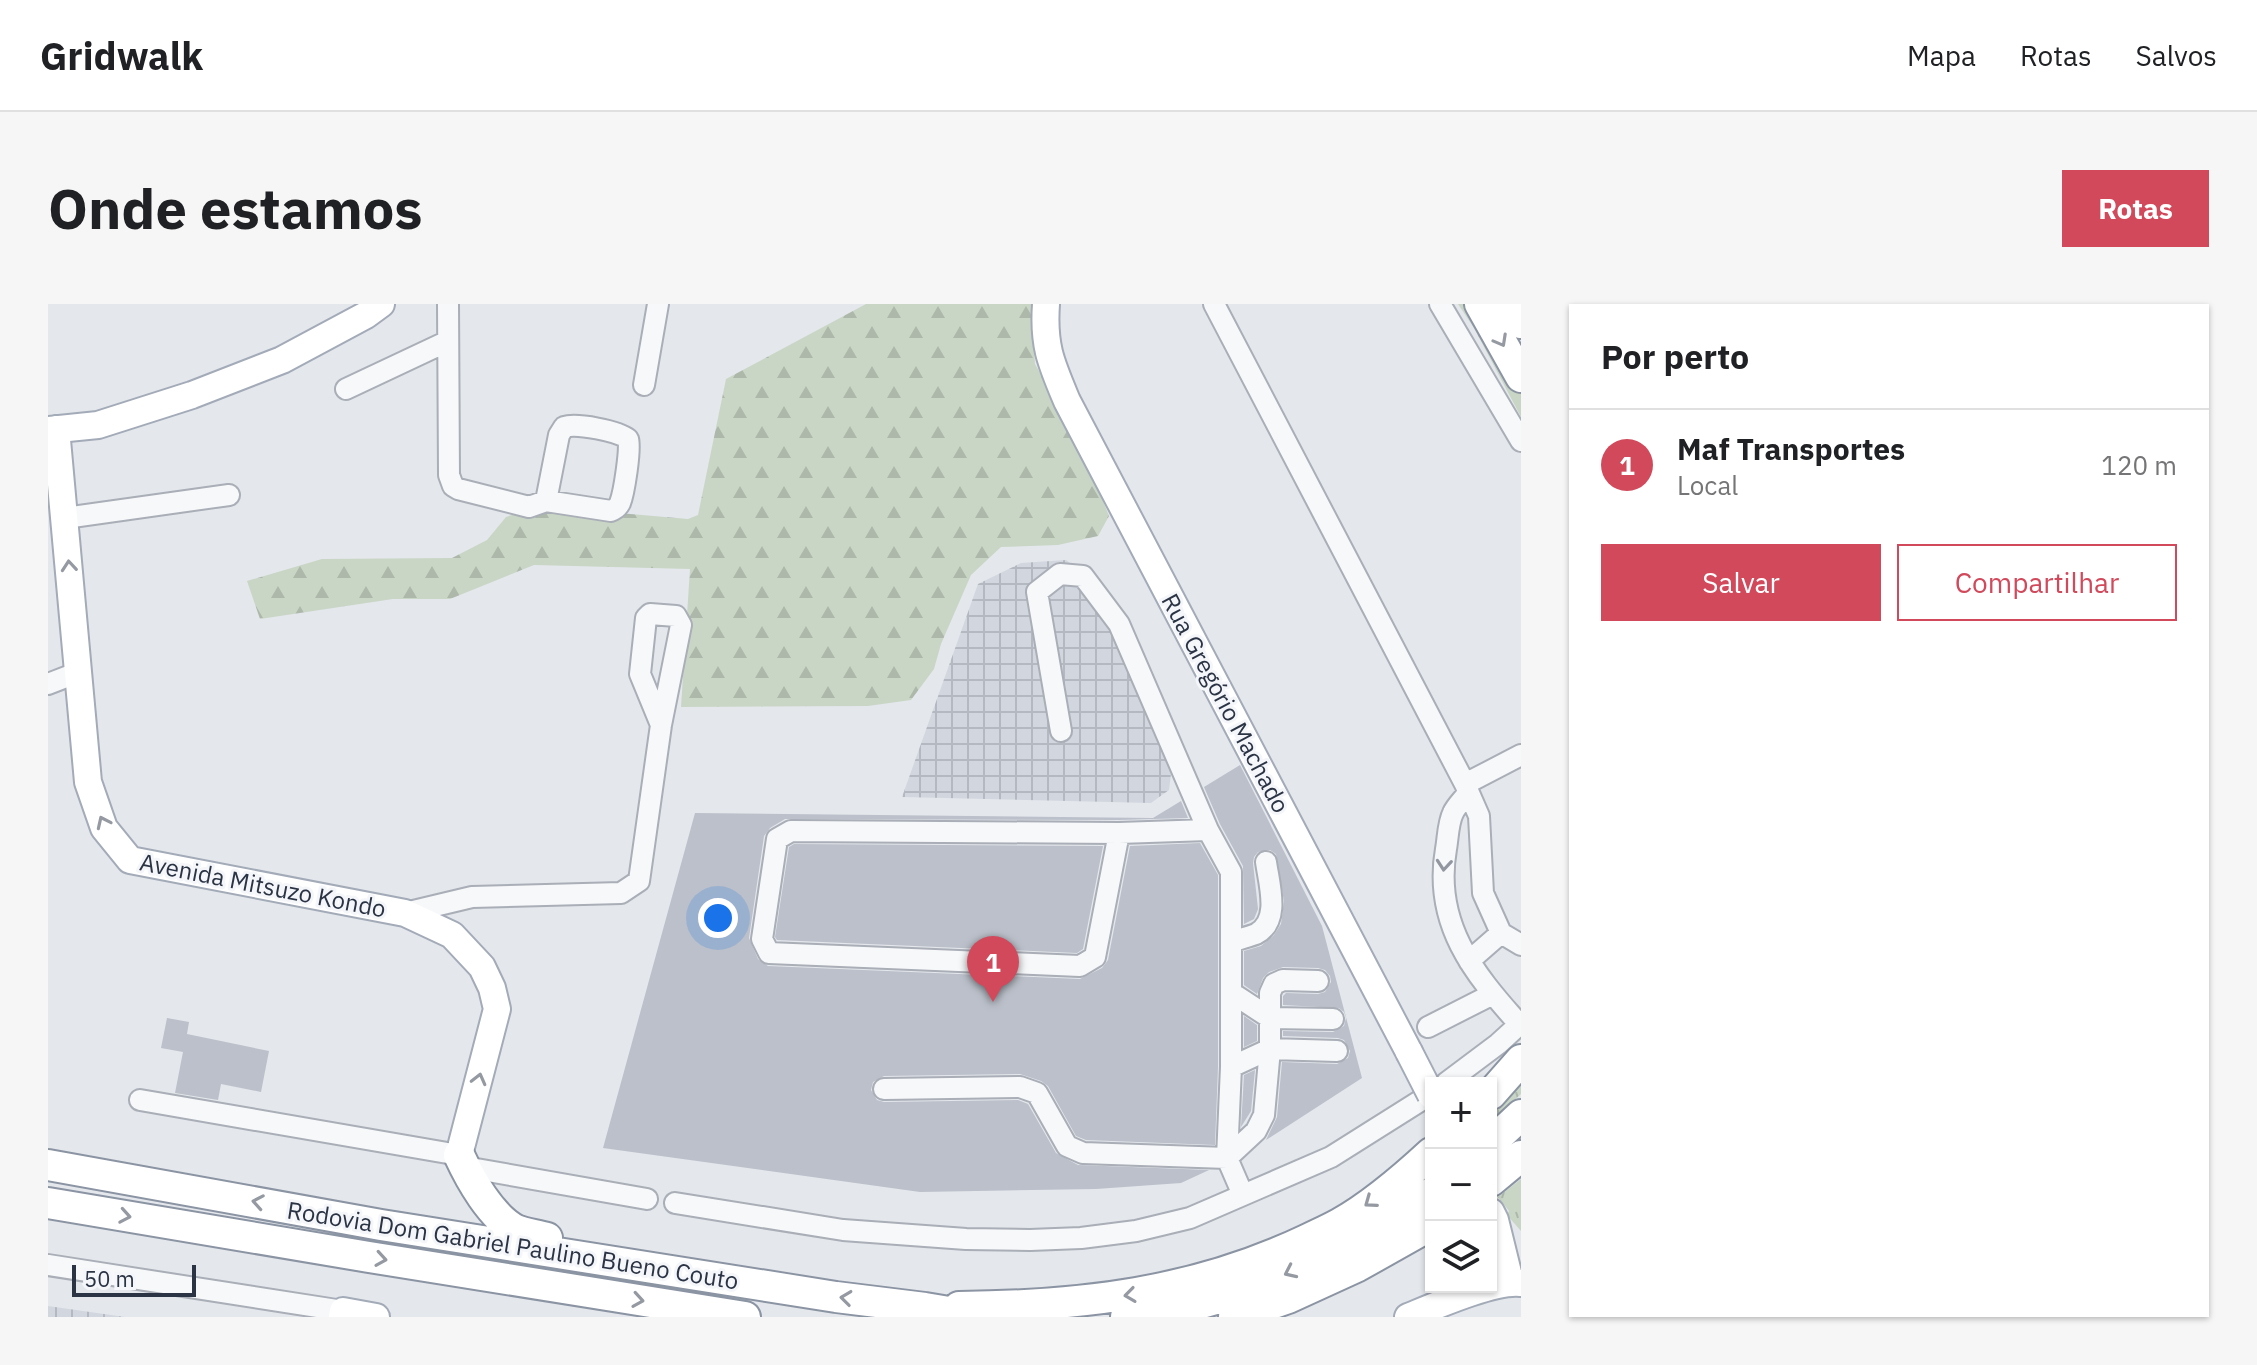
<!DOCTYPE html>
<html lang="pt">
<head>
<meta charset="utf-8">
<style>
  body { margin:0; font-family:"IBM Plex Sans",sans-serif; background:#f6f6f6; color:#202124 }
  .controls { position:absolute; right:24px; bottom:24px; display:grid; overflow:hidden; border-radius:0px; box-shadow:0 2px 6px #0004 }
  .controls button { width:72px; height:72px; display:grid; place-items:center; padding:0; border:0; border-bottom:2px solid #e0e0e0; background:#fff; color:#202124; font:40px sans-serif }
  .scale { position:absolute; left:24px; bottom:20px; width:124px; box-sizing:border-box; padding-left:8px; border:4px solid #2b3445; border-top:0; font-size:22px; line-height:28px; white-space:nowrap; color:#2b3445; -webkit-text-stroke:6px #f4f6f9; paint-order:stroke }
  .you { position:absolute; left:670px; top:614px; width:28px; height:28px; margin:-20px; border:6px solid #fff; border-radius:50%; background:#1a73e8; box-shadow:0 0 0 12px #1a73e833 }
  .badge { display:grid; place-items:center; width:52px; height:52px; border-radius:50%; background:#d1495b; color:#fff; font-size:26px; font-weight:700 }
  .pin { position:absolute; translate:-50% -66px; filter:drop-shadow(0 2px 4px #0008) }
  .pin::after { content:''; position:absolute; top:42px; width:28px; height:24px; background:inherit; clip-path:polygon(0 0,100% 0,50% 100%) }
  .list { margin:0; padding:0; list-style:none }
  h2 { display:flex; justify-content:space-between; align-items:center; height:104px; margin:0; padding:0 32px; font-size:34px }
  h2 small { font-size:26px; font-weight:400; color:#757577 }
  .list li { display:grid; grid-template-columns:52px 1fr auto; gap:24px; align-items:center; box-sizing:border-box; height:112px; padding:0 32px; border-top:2px solid #e0e0e0 }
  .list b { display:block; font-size:30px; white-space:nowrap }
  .list p { margin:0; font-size:26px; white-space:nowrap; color:#757577 }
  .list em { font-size:26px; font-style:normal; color:#757577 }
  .actions { display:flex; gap:16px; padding:24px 32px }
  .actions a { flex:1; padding:18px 0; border:2px solid #d1495b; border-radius:0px; text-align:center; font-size:28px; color:#d1495b }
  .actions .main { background:#d1495b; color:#fff }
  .icon { flex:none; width:44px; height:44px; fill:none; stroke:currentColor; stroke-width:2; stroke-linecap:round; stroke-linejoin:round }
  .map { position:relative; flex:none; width:1473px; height:1013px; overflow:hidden; border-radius:0px }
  header { display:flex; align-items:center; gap:48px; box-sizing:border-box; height:112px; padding:0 40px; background:#fff; border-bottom:2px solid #e0e0e0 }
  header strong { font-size:38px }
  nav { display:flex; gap:44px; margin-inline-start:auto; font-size:28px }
  .intro { display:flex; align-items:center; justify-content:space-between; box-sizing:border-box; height:192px; padding:0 48px }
  h1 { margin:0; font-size:56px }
  .button { padding:20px 36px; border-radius:0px; background:#d1495b; color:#fff; font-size:28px; font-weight:700 }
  main { display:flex; gap:48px; padding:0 48px }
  aside { flex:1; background:#fff; border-radius:0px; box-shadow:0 2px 6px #0004 }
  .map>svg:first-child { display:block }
  .industrial { fill:url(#industrial-grid) }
  .grass { fill:url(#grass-tufts) }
  .forest { fill:url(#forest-firs) }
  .building { fill:#bbc0ca }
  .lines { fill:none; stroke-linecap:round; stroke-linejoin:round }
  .minor-casing { stroke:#a9aeb7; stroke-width:24 }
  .major-casing { stroke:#a3abb8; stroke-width:30 }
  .highway-casing { stroke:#8b94a3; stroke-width:34 }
  .minor { stroke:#f7f8fa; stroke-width:20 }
  .major { stroke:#fff; stroke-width:26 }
  .highway { stroke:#fff; stroke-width:30 }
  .major-bridge-casing { stroke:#a3abb8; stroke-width:30; stroke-linecap:butt }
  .major-bridge { stroke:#fff; stroke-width:26 }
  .oneway { stroke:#959aa2 }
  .oneway2 { stroke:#9196a0 }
  .labels { text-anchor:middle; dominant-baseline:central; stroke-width:6; stroke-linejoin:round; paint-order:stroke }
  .street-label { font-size:24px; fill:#2b3445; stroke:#f4f6f9 }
</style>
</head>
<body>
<header>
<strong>Gridwalk</strong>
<nav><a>Mapa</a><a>Rotas</a><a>Salvos</a></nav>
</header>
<div class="intro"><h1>Onde estamos</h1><a class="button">Rotas</a></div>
<main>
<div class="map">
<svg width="1473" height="1013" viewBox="0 0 1473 1013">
  <defs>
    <pattern id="industrial-grid" width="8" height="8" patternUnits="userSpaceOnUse" patternTransform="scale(2)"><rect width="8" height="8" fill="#d2d6de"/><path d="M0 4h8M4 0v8" fill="none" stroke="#b4b8c0"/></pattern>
    <pattern id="grass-tufts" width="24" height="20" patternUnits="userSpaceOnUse" patternTransform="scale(2)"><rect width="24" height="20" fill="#c9d6c5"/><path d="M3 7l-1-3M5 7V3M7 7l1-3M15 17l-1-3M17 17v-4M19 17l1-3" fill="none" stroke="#adb8ab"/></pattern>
    <pattern id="forest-firs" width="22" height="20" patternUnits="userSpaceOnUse" patternTransform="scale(2)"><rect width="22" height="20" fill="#c9d6c5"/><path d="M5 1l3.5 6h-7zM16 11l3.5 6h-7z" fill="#adb8ab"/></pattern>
  </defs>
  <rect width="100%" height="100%" fill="#e4e7ec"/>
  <path class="industrial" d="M 1018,256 L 1045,276 L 1119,452 L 1123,470 L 1121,486 L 1103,499 L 854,493 L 930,280 L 973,259 Z
    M 0,1002 L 77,1013 L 0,1013 Z"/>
  <path class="grass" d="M 1410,0 L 1422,0 L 1469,83 L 1473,90 L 1473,113 L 1426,24 Z
    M 1473,770 L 1473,790 L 1443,817 L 1443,801 Z
    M 1473,875 L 1473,927 L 1459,911 L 1461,907 L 1450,893 Z"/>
  <path class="forest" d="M 818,0 L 983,0 L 987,60 L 1032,139 L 1061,212 L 1050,232 L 1010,241 L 953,243 L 923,271 L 893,340 L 886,365 L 863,396 L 820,402 L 633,403 L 642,265 L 486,261 L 402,295 L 345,295 L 212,315 L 199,277 L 274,255 L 404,254 L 439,236 L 458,213 L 490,202 L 640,215 L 650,211 L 678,75 Z"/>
  <path class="building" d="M 1192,461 L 1274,622 L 1314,774 L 1218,836 L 1229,813 L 1234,758 L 1289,760 L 1300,754 L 1302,747 L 1296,736 L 1290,734 L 1235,732 L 1235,727 L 1285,728 L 1296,722 L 1298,714 L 1296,708 L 1291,704 L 1235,701 L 1235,692 L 1238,689 L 1270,690 L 1277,688 L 1283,678 L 1282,672 L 1277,666 L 1270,664 L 1235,663 L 1221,668 L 1215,674 L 1209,690 L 1196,681 L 1196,647 L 1213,642 L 1226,631 L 1233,620 L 1236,597 L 1228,550 L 1222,546 L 1210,548 L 1206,553 L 1205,559 L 1210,605 L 1206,615 L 1196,620 L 1195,562 L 1172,520 L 1156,483 Z
    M 1133,497 L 1140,514 L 1071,516 L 737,515 L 722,524 L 716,532 L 701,634 L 710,655 L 720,662 L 1032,675 L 1054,664 L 1060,656 L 1082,542 L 1152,539 L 1170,571 L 1170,763 L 1167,841 L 1038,836 L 1028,832 L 1000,782 L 993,777 L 972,770 L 836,772 L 825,778 L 823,786 L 829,796 L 836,798 L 970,796 L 980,800 L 1008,849 L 1030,861 L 1161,866 L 1133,879 L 1048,885 L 872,888 L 555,844 L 647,509 L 1105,514 Z
    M 746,540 L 1055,542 L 1035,645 L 1029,649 L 729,636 L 727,633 L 741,543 Z
    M 1196,712 L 1209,721 L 1209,737 L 1196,743 Z
    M 119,714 L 141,718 L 139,730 L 221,747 L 213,788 L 173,780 L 170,796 L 127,789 L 135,748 L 113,744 Z
    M 1207,766 L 1203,807 L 1193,823 L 1196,771 Z"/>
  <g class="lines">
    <g class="minor-casing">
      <path id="minor" d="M 400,0 L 401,171 L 405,182 L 410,185 L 481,203 L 498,197 L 563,207 C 568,204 569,205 572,199 C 576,189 583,145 580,135 C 570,127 529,119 516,123 L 511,131 L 498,197
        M 1166,0 L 1417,480 L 1431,512 L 1435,589 L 1453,629 L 1473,641
        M 1392,0 L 1473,137
        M 596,81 L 610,0
        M 298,85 L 400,37
        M 17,214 L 181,191
        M 0,380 L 31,368
        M 1013,427 L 989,288 L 1012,270 L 1035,272 L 1071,320 L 1160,526
        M 1417,480 L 1473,451
        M 1420,489 C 1415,496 1408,502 1405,509 C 1400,519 1400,534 1398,545 C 1385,619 1425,669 1472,721
        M 1071,529 L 1047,653 L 1032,662 L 721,649 L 714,635 L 729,535 L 743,527 L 1071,529 L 1160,526 L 1183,568 L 1183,763 L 1179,854
        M 357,609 L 424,593 L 573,589 L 591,577 L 613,421 L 633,321 L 628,312 L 602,310 L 598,314 L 592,370 L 613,421
        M 1183,638 C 1191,635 1200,633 1208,630 C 1233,617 1221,580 1218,558
        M 1421,657 L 1453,629
        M 1270,677 L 1235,676 L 1226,680 L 1222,689 L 1222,714 L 1285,715
        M 1380,723 L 1445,690
        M 1183,763 L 1222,745 L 1222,714 L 1184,689
        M 1398,779 L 1450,740 L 1473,719
        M 836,785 L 972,783 L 989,789 L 1019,842 L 1035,849 L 1179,854 L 1195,891
        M 92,796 L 411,851
        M 1179,854 L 1208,827 L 1216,811 L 1222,745 L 1289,747
        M 417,863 L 599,895
        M 627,899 L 795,926 L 918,935 L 982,936 L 1033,934 L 1088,927 L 1142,914 L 1283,853 L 1383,790
        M 0,961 L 295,1007"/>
    </g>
    <g class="major-casing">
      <path id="major" d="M 998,0 C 995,42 1003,59 1019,97 L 1361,748
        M 8,125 L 40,478 L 56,524 L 82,556 L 357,609 L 404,631 L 434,663 L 444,684 L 449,705 L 411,851
        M 0,126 L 50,121 L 144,91 L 234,56 L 318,11 L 333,0
        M 1443,908 L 1447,916 L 1462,977
        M 294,1013 L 295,1007 L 328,1013
        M 1360,1013 C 1387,1002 1446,976 1473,979"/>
    </g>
    <g class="highway-casing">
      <path id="highway" d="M 1432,0 L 1473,73
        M 1461,0 L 1473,19
        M 1443,790 L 1473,756
        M 1443,839 L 1473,811
        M 411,851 C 422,875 443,913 468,926 C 477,930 490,931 499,934
        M 0,861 L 333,921 L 788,993 L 877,1004 L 931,1013
        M 1443,877 L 1473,852
        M 0,899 L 321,953 L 697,1013
        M 911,1003 C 1033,1002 1146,989 1258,936 C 1269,931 1280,926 1291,920 C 1323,902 1356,874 1383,849
        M 1078,1013 C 1154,1005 1239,975 1305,939 C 1332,925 1357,906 1383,889
        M 1186,1013 L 1240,994 L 1310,962 L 1383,921"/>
    </g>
    <use href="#minor" class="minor"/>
    <use href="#major" class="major"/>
    <use href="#highway" class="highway"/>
    <g class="major-bridge-casing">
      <path id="major-bridge" d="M 1361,748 L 1383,791"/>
    </g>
    <use href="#major-bridge" class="major-bridge"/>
  </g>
  <defs><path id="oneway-chevron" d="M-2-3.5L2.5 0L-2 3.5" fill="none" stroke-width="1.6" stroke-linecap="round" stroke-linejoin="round" transform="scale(2)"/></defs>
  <g class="oneway">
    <use href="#oneway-chevron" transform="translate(1453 37) rotate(61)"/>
    <use href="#oneway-chevron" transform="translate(21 262) rotate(-95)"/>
    <use href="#oneway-chevron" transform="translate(55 518) rotate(-115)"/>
    <use href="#oneway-chevron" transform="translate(431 775) rotate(-76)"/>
    <use href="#oneway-chevron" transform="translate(210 898) rotate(-170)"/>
    <use href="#oneway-chevron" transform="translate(1322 898) rotate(144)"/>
    <use href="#oneway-chevron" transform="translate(77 912) rotate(10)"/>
    <use href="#oneway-chevron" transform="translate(333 955) rotate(9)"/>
    <use href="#oneway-chevron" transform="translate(1242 968) rotate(155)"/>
    <use href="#oneway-chevron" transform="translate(1082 991) rotate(172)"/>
    <use href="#oneway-chevron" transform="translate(798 994) rotate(-173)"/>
    <use href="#oneway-chevron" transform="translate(590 996) rotate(9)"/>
  </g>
  <use class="oneway2" href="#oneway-chevron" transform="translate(1396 561) rotate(95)"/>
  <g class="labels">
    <g class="street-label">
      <text transform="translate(1178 399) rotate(62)">Rua Gregório Machado</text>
      <text transform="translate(215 581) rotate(11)">Avenida Mitsuzo Kondo</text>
      <text transform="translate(465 941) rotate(9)">Rodovia Dom Gabriel Paulino Bueno Couto</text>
    </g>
  </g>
</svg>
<div class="controls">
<button>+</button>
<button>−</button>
<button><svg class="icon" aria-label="layers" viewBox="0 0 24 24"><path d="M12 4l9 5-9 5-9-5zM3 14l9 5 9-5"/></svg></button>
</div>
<div class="scale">50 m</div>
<div class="you"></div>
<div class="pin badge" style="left:945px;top:698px">1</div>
</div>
<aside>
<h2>Por perto<small></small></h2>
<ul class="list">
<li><span class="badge">1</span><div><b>Maf Transportes</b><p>Local</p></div><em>120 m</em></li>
</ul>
<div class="actions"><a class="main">Salvar</a><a>Compartilhar</a></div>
</aside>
</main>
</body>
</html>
